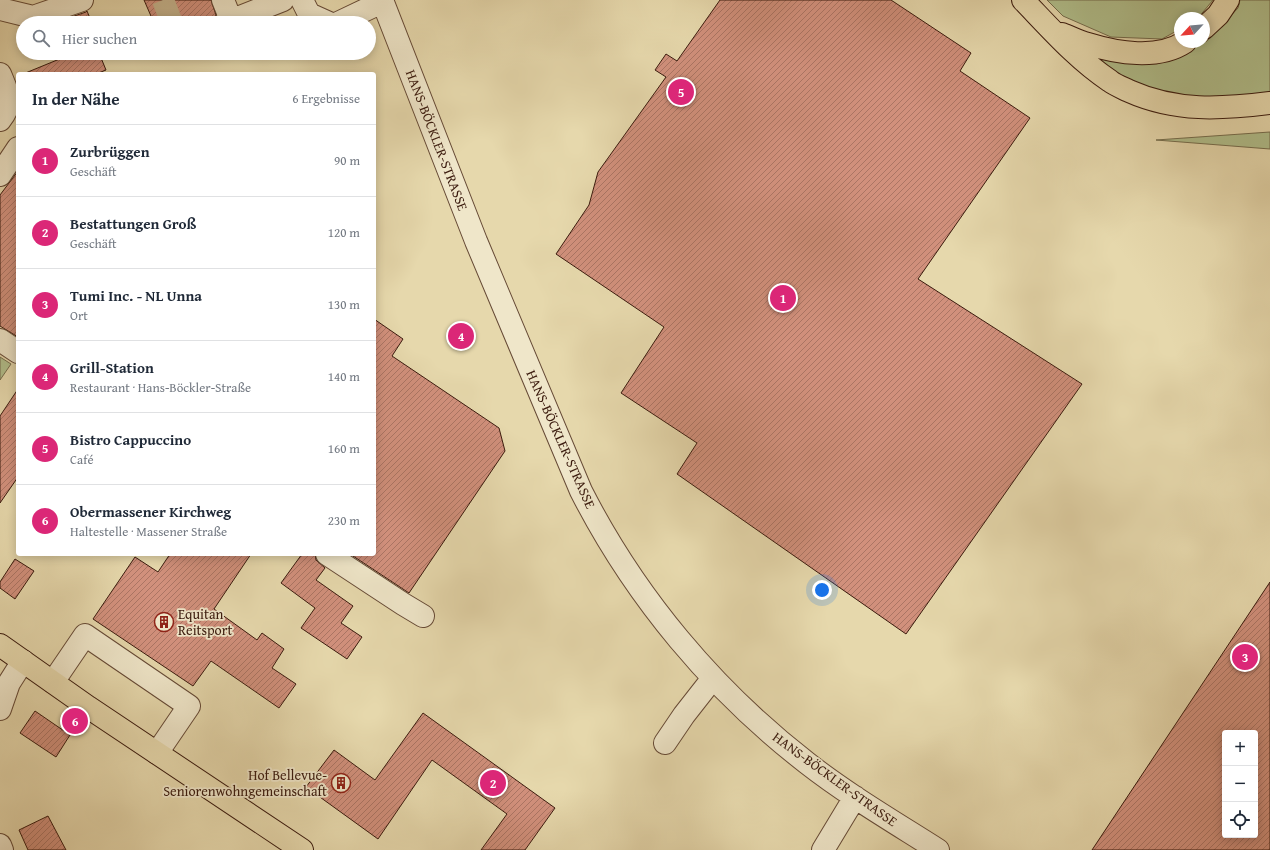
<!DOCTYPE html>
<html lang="de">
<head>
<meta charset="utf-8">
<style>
  body { margin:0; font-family:"Gentium Book Plus",serif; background:#f6f6f7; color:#1f2937 }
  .controls { position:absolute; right:12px; bottom:12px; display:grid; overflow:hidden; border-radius:4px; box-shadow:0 2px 10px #0003 }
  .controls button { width:36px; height:36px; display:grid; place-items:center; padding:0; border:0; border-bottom:1px solid #e0e1e3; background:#fff; color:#1f2937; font:20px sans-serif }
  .compass { position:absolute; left:1174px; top:12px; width:36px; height:36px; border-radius:50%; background:#fff; box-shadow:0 2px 10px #0003; rotate:244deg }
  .you { position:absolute; left:822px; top:590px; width:14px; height:14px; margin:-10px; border:3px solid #fff; border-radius:50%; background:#1a73e8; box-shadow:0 0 0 6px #1a73e833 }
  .badge { display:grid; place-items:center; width:26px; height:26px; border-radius:50%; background:#db2777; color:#fff; font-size:13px; font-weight:700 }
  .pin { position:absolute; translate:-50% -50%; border:2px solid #fff; box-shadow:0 1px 4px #0006 }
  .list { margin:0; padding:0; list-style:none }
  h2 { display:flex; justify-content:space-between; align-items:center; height:52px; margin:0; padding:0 16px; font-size:17px }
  h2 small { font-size:13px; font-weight:400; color:#747a83 }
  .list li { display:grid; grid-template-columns:26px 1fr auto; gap:12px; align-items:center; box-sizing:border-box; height:72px; padding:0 16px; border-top:1px solid #e0e1e3 }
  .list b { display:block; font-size:15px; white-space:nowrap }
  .list p { margin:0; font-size:13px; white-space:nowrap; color:#747a83 }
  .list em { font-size:13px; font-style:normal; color:#747a83 }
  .icon { flex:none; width:22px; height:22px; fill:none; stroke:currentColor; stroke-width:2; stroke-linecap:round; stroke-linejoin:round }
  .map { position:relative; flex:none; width:1270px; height:850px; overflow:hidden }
  .search { position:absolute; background:#fff; box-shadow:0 2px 10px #0003; left:16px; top:16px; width:360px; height:44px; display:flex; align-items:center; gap:10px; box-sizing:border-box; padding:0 14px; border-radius:22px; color:#747a83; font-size:15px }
  .panel { position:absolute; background:#fff; box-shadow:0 2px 10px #0003; left:16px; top:72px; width:360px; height:484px; border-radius:4px }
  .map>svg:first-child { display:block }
  .green { fill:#b1bf8c; stroke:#766d4d }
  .building { fill:url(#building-hatch); stroke:#3b1b0e; fill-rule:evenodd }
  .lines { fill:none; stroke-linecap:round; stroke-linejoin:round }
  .minor-tunnel { stroke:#c4b28c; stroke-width:22; stroke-dasharray:22 11; stroke-linecap:butt }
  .minor-casing { stroke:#664a36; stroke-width:24 }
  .major-casing { stroke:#3b1b0e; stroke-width:24 }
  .minor { stroke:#efe6c9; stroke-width:22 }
  .major { stroke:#e6d8ac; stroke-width:22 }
  .labels { text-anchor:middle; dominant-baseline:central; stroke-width:3.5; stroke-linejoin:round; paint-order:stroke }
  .street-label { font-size:14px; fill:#3b1b0e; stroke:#efe6c9 }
  .poi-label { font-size:14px; fill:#3b1b0e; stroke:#efe6c9; text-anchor:start }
</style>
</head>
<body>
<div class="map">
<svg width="1270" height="850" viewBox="0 0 1270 850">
  <defs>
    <pattern id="building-hatch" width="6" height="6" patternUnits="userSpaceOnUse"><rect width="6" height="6" fill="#d1907c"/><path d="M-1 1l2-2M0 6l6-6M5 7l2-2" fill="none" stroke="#ab7564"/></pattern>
  </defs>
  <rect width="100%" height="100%" fill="#e6d8ac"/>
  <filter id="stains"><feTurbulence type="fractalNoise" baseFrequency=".005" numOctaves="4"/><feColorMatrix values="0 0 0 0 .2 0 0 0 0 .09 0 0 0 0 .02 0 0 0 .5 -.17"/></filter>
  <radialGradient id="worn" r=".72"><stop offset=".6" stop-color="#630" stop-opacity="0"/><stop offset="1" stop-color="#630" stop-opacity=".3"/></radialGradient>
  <path class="green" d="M 1047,0 L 1213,0 L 1198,18 L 1180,18 L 1180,29 L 1162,39 L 1111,37 L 1063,16 Z
    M 1240,0 L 1270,0 L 1270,93 L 1200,99 L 1158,92 L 1116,73 L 1093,55 L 1161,62 L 1207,41 L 1238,8 Z
    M 1270,132 L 1270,149 L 1156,140 Z
    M 0,357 L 11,364 L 0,380 Z"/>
  <path class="building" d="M 144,0 L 211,0 L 216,15 L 213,23 L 154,23 Z
    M 720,0 L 891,0 L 971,53 L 960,71 L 1030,118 L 918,279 L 1082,384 L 906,634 L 677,474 L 697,443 L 621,393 L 664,327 L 556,254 L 589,205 L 598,172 L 666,77 L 655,70 L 666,54 L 677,61 Z
    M 87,11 L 92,23 L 54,23 L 86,12 Z
    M 60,53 L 99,53 L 106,70 L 96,74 L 23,74 L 62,58 Z
    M 18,171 L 18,337 L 0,326 L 0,195 Z
    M 374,319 L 403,339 L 392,356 L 499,428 L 505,451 L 409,593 L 350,554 L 374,554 Z
    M 18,389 L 18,477 L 0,503 L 0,416 Z
    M 170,554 L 251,554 L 214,609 L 257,640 L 262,633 L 284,649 L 272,668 L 296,684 L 279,708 L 211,661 L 193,686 L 93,619 L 135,557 L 158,572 Z
    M 302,554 L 315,554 L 316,560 L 325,568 L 316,580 L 353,606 L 341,623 L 362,637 L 347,659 L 301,628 L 315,608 L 281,583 Z
    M 15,559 L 34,571 L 15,599 L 0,588 L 0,582 Z
    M 1270,582 L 1270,850 L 1092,850 ZM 1225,733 L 1255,733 L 1255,835 L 1225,835 Z
    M 35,711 L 70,735 L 56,757 L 20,733 Z
    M 423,713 L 555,808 L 525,850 L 481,850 L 507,814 L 432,760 L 378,839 L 306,787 L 334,750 L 375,780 Z
    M 48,816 L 66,850 L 28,850 L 19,830 Z"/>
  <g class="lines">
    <path class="minor-tunnel" d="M 163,0 L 172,23"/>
    <g class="minor-casing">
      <path id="minor" d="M 223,0 L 231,20
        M 302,0 L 309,14 L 329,23
        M 382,0 L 476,241 L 581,491 C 635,597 713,690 807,763 C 848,795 894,822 938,850
        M 0,9 L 33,17 L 82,0
        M 225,23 L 283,0
        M 338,23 L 382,2
        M 0,74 C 8,93 14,103 0,120
        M 0,175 L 18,148
        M 0,340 L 18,352
        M 327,554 L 403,604 L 423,616
        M 53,682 L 85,635 L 189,706 L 157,753
        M 0,709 L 9,683 L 23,661
        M 665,743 L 684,715 L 713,678
        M 0,845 L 2,850
        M 823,850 L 855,797"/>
    </g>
    <g class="major-casing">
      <path id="major" d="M 1023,0 C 1050,28 1077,59 1110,81 C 1115,85 1123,88 1129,91 C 1176,112 1221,109 1270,103
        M 1204,28 L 1218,15 L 1228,0
        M 1062,34 C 1070,37 1079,42 1088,44 C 1117,53 1158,60 1185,42
        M 0,645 L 88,707 L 302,850"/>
    </g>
    <use href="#minor" class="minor"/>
    <use href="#major" class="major"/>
  </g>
  <defs>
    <g id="building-ring" transform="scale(1)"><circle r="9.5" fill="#efe6c9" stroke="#8f2418" stroke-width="1.5"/><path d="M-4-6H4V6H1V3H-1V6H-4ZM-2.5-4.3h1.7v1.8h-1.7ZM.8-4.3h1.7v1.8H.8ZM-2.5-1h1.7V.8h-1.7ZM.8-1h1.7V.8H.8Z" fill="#8f2418"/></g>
  </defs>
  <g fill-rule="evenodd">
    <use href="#building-ring" x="164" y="622"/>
    <use href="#building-ring" x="341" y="783"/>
  </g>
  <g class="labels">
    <g class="street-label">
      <text transform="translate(437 140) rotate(69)">HANS-BÖCKLER-STRASSE</text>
      <text transform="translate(561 439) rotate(66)">HANS-BÖCKLER-STRASSE</text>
      <text transform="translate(835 779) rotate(36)">HANS-BÖCKLER-STRASSE</text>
    </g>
    <g class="poi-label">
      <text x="178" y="614">Equitan<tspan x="178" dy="16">Reitsport</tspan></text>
      <text x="327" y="775" text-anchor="end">Hof Bellevue-<tspan x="327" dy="16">Seniorenwohngemeinschaft</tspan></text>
    </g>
  </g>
  <rect width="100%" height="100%" filter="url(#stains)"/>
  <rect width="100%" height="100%" fill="url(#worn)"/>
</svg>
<div class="controls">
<button>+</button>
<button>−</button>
<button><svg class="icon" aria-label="locate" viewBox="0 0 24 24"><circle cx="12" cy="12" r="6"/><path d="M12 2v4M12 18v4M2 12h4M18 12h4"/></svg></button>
</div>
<svg class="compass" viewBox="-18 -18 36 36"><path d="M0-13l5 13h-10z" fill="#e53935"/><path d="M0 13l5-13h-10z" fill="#747a83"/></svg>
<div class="you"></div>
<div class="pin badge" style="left:783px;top:298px">1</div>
<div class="pin badge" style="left:493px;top:783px">2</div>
<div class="pin badge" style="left:1245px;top:657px">3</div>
<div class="pin badge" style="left:461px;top:336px">4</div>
<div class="pin badge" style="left:681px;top:92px">5</div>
<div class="pin badge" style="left:75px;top:721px">6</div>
<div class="search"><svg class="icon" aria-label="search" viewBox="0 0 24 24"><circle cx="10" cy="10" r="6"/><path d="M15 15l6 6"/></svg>Hier suchen</div>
<section class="panel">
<h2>In der Nähe<small>6 Ergebnisse</small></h2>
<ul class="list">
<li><span class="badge">1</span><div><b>Zurbrüggen</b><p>Geschäft</p></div><em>90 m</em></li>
<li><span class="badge">2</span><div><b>Bestattungen Groß</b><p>Geschäft</p></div><em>120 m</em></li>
<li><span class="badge">3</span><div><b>Tumi Inc. - NL Unna</b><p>Ort</p></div><em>130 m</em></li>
<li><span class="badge">4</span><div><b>Grill-Station</b><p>Restaurant · Hans-Böckler-Straße</p></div><em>140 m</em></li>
<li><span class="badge">5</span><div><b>Bistro Cappuccino</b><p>Café</p></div><em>160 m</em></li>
<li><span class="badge">6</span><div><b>Obermassener Kirchweg</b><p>Haltestelle · Massener Straße</p></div><em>230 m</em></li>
</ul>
</section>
</div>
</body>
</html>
